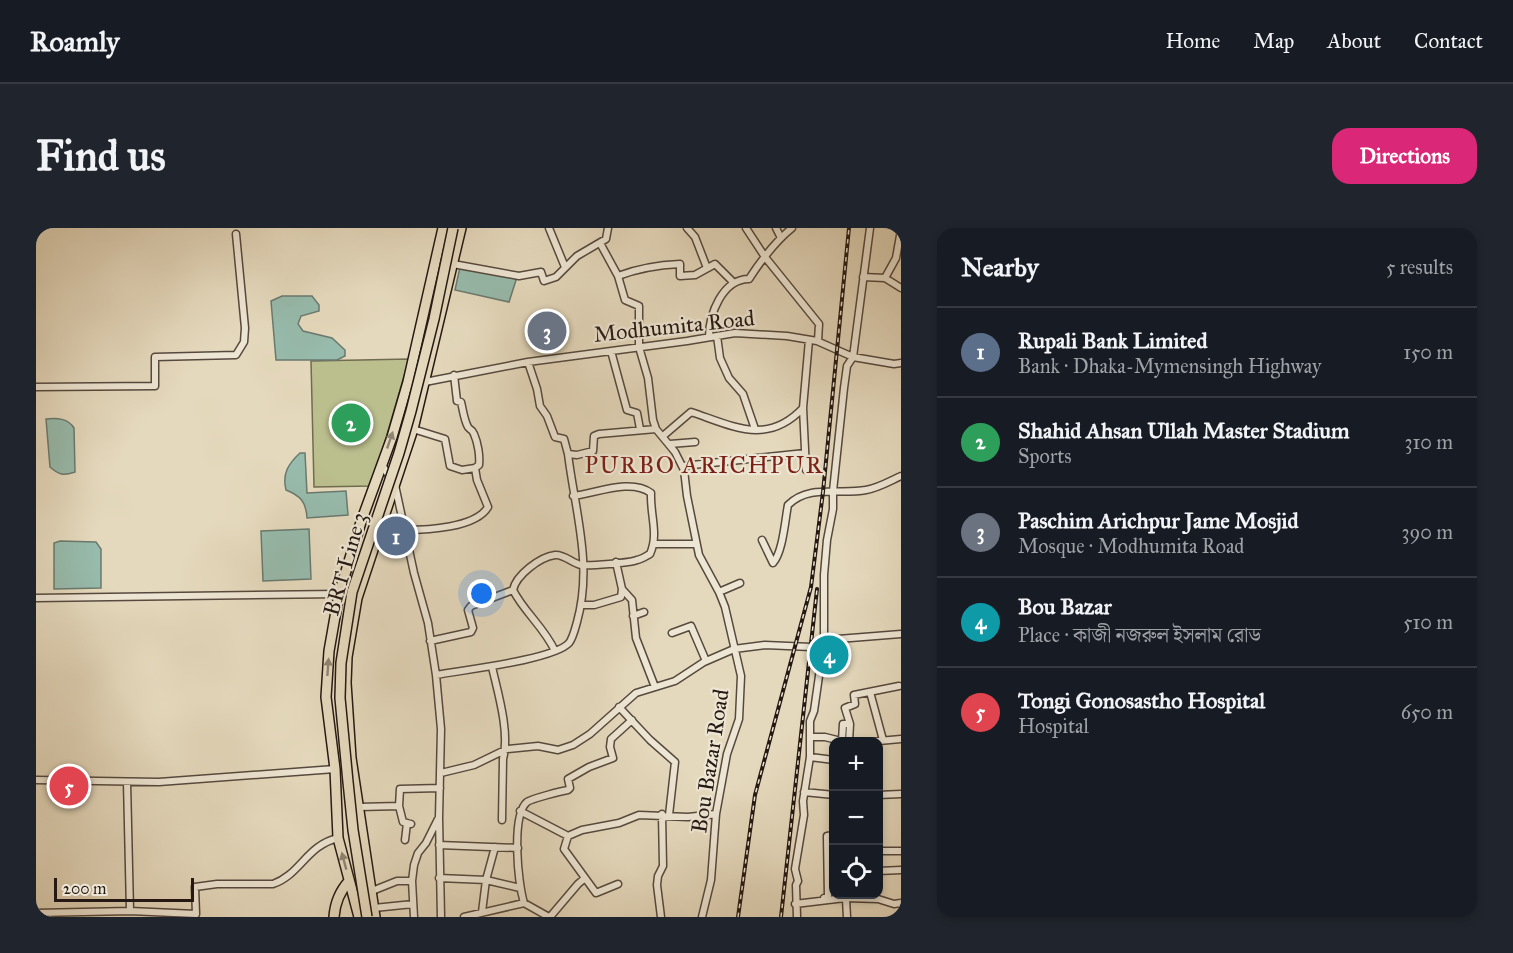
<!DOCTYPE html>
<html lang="en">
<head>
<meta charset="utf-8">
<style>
  body { margin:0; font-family:"IM FELL Great Primer","Noto Serif Bengali",serif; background:#20242c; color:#f1f3f6 }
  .controls { position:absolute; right:18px; bottom:18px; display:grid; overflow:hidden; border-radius:12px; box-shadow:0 3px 9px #0003 }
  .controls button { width:54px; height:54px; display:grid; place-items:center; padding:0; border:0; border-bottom:2px solid #363941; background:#171b24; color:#f1f3f6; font:30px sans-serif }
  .scale { position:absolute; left:18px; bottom:15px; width:140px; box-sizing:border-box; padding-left:6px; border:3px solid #261914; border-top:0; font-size:16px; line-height:21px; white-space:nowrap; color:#261914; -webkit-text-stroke:4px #eee6d4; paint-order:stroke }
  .you { position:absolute; left:446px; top:366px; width:21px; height:21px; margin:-15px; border:4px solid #fff; border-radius:50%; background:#1a73e8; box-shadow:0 0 0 9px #1a73e833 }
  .badge { display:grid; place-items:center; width:39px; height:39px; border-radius:50%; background:#db2777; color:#fff; font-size:20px; font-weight:700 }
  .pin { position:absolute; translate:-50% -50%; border:3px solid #fff; box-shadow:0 2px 6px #0006 }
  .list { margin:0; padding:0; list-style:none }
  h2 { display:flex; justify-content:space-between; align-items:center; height:78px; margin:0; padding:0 24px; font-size:26px }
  h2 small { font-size:20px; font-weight:400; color:#9ea1a6 }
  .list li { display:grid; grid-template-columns:39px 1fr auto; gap:18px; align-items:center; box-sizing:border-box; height:90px; padding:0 24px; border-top:2px solid #363941 }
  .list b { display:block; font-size:22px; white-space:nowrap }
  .list p { margin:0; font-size:20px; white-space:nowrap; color:#9ea1a6 }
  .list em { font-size:20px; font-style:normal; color:#9ea1a6 }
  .icon { flex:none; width:33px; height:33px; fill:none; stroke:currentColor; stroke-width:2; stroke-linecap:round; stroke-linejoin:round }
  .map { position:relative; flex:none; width:865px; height:689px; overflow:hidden; border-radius:18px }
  header { display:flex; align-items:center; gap:36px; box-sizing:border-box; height:84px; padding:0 30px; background:#171b24; border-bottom:2px solid #363941 }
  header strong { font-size:28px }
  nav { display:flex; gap:33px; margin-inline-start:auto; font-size:21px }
  .intro { display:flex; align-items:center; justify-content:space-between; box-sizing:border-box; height:144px; padding:0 36px }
  h1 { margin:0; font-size:42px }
  .button { padding:15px 27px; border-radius:18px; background:#db2777; color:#fff; font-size:21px; font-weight:700 }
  main { display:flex; gap:36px; padding:0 36px }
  aside { flex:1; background:#171b24; border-radius:18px; box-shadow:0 3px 9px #0003 }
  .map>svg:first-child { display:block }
  .green { fill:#bbbe8d; stroke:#706c50; stroke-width:1.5 }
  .water { fill:#97bbac; stroke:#6a7a6f; stroke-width:1.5 }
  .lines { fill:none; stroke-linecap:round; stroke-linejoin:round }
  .minor-casing { stroke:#56493e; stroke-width:9 }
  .highway-casing { stroke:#261914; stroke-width:12 }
  .minor { stroke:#eee6d4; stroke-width:6 }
  .highway { stroke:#e5d9bd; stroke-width:9 }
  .rail-casing { stroke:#261914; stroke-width:4 }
  .rail { stroke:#eee6d4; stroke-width:1.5; stroke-dasharray:4.5; stroke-linecap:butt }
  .highway-bridge-casing { stroke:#261914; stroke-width:12; stroke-linecap:butt }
  .highway-bridge { stroke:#e5d9bd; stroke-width:9 }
  .oneway { fill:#8f8371 }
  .labels { text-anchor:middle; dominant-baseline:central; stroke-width:4.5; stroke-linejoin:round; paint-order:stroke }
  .street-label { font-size:22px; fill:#261914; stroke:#eee6d4 }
  .neighbourhood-label { font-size:24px; letter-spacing:1.5px; fill:#7a1f14; stroke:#eee6d4 }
</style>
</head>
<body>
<header>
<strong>Roamly</strong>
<nav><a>Home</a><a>Map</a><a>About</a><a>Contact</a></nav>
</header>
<div class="intro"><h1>Find us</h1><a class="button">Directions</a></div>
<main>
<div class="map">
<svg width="865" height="689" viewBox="0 0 865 689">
  <rect width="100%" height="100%" fill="#e5d9bd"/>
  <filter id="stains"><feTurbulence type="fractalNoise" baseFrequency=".00333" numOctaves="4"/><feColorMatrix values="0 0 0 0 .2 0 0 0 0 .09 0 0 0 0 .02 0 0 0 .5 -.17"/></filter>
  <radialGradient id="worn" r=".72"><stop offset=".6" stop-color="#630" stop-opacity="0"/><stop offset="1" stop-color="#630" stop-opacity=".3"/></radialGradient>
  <path class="green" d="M 373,131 L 336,258 L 278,259 L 275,133 Z"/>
  <path class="water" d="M 424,39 L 481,49 L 473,74 L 419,62 Z
    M 246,68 L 276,68 L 283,77 L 283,83 L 265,88 L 262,96 L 267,103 L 296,110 L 309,122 L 309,128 L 301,132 L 240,132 L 235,73 Z
    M 10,191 C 21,190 32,190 38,200 L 39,244 C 27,248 23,247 14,239 Z
    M 264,225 L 269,225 L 271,265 L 310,263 L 312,287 L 271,290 C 270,274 265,268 250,262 C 246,246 252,236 264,225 Z
    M 273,301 L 275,351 L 227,353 L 225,303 Z
    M 24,313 L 60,314 L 65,321 L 65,360 L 18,361 L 18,315 Z"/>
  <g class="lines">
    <g class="minor-casing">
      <path id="minor" d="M 513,0 L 529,39
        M 651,0 L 659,9 L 671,40
        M 710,0 L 729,29 L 783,96 L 782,113
        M 740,0 L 745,10
        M 564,15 L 582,48 L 589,72 L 603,78 L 603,119 L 612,150 L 617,192 L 620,201 L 639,224 L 648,242 L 651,268 L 663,327 L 683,364 L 689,379 L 705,448 L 703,491 L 691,526 L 680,586 L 675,652 L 666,689
        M 417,36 L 483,48 L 505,44 L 508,53 L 520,49 L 541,28 L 570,11 L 572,0
        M 582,48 C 603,40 622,37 644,36 L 644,48 L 659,47 L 679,36 L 698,55
        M 827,49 L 849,50 L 865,60
        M 849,50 L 860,30 L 865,2
        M 681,108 L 684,130 L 693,150 L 707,166 L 719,201
        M 673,109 C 673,87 686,51 713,51 C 724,34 740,13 756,0
        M 575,123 L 591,182 L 601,185 L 604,201
        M 492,134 L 501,161 L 504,178 L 511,188 L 519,209 L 528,211 L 532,226 L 541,227 L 557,223 L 558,208 L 563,206 L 620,201
        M 418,147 L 421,173 L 425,174 C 427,182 428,192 432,199 C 436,204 435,200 438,206 C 442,215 444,228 443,237 L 439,240
        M 389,154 L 492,134 L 651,113 L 699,105 L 751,108 L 781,113 L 817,129 L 858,136 L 865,135
        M 0,159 L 119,158 L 119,129 L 200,127 L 208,114 L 209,100 L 200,6
        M 627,208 L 655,184 C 697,198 731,218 767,180
        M 634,216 L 659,214
        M 346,237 L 359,257 L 378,345 L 392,395 L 400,447 L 405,501 L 403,590 L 405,689
        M 647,238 L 769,225
        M 770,242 L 767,180 L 773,112
        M 369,302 C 390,302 440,300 452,279 L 441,252 L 439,240 L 426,242 L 414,238 L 409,211 L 377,201
        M 726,312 L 737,335 C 747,324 749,292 752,277 C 773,256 803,267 830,262 C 842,260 854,253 865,248
        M 618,316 L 660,316
        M 586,361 L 596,372 L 600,410 L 619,459
        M 477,362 C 480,347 504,329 519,327 C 528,326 536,335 545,337 C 553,338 594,335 601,332 C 606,331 610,328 614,326 C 623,306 614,287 615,265 C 595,250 561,265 537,268
        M 683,364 L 704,355
        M 0,370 L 303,366
        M 545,377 L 558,377 L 585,369 L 586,361 L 580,334
        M 597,388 L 608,384
        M 636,405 L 655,398 L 670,433
        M 394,413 L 435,404 L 437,400 L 432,382 L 435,378 L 477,362 C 488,384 508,399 519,423
        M 456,439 C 462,465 474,505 467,531 L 466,592
        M 400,447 C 426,442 517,432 533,415 C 537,410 539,401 541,394 C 557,337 539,283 532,226
        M 834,464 L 847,512
        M 583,479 L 614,512 L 639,534 L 633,587
        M 775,509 L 789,509 L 809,514
        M 806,513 L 807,496 L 814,496 L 809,480 L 819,476 L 818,467 L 863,458
        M 813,514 L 814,496
        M 832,514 L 865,511
        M 774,529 L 798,532
        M 405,545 L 438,537 L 471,521 L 502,518 L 522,522 L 537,517 L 554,506 L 600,465 L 639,453 L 668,434 L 698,421 L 729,417 L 775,419 L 788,413 L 802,411 L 865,406
        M 0,552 L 123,554 L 299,541
        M 768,564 L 798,567
        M 842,567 L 865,566
        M 363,578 L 367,594 L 375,596
        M 323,579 L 363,578 L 364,561 L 404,560
        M 484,583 L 532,608 L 546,602 L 583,595 L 603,587 L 652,589 L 680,586
        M 532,608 L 528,621 L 560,665 L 582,656
        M 369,612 L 371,595
        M 403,617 L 482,620
        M 842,623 L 865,623
        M 842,643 L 865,642
        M 403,650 L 450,652 L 484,660
        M 336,663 L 361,653 L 376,653
        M 788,670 L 792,669 L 791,608 L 798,607
        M 810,671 L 811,689
        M 488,675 C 482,655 475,588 491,574 C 495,571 525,563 532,562 L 534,560 L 532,551 L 553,539 L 577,530 L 574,519 L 575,511 L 596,492
        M 759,676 L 809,670 L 842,671 L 858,676 L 865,675
        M 338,680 L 377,676
        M 94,683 L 160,686 L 159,659 L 181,656 L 237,656 C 264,647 271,617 302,610
        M 446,684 L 450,652 L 459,619
        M 0,685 L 94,683 L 91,554
        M 378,689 L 376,653 L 378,637 L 382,625 L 390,615 L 402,591
        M 428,689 L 488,675 L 513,689
        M 514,689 L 542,656 L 549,650
        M 625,689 L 621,657 L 622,648 L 627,638 L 626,586
        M 761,689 L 760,657 L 762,653 L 759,641 L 768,587 L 767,573 L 774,529 L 774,493 L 778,483 L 788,413 L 788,347 L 791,312 L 797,281 L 797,263 L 808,160 L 811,138 L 817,129 L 834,0"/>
    </g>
    <g class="highway-casing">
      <path id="highway" d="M 298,689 C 299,675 304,663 313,653
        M 323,689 L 302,610 L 299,541 L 290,469 L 293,423 L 303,366 L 325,294 L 356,209 L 372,154 L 407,0
        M 339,689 L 315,530 L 310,455 L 311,429 L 321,370 L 377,201 L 425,0"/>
    </g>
    <use href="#minor" class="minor"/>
    <use href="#highway" class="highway"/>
    <g class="rail-casing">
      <path id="rail" d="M 702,689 L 719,567 L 775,359 L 787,264 L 813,0
        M 745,689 L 781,361"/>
    </g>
    <use href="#rail" class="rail"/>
    <g class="highway-bridge-casing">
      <path id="highway-bridge" d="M 331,689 L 317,602 L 312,554 L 304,470 L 305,435 L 316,364 L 363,225 L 375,183 L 398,91 L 417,0"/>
    </g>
    <use href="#highway-bridge" class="highway-bridge"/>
  </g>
  <defs><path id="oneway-solid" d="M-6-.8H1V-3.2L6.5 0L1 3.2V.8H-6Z" transform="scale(1.5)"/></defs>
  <g class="oneway">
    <use href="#oneway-solid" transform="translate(354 212) rotate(-71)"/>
    <use href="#oneway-solid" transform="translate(292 439) rotate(-86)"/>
    <use href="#oneway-solid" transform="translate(308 633) rotate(-105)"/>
  </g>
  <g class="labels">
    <g class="street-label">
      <text transform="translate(638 98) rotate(-6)">Modhumita Road</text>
      <text transform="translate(309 336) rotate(-74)">BRT Line 3</text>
      <text transform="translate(674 533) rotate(-81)">Bou Bazar Road</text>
    </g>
    <g class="neighbourhood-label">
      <text x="668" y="237">PURBO ARICHPUR</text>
    </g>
  </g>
  <rect width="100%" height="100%" filter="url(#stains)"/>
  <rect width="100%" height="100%" fill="url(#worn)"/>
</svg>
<div class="controls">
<button>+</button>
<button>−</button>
<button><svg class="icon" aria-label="locate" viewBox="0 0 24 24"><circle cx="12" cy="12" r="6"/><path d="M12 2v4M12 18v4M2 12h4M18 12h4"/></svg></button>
</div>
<div class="scale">200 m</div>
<div class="you"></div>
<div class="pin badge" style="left:360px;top:308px;background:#5c6f8a">1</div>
<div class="pin badge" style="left:315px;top:195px;background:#2e9e5b">2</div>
<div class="pin badge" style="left:511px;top:103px;background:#6b7280">3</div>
<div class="pin badge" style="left:793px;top:427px;background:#0f9aa8">4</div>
<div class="pin badge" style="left:33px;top:558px;background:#e0444e">5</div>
</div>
<aside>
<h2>Nearby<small>5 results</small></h2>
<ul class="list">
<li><span class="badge" style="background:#5c6f8a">1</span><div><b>Rupali Bank Limited</b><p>Bank · Dhaka-Mymensingh Highway</p></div><em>150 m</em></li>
<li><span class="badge" style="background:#2e9e5b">2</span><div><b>Shahid Ahsan Ullah Master Stadium</b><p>Sports</p></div><em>310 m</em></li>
<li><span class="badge" style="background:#6b7280">3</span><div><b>Paschim Arichpur Jame Mosjid</b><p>Mosque · Modhumita Road</p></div><em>390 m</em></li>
<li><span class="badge" style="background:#0f9aa8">4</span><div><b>Bou Bazar</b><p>Place · কাজী নজরুল ইসলাম রোড</p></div><em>510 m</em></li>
<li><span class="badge" style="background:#e0444e">5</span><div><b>Tongi Gonosastho Hospital</b><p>Hospital</p></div><em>650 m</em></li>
</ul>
</aside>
</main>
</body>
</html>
